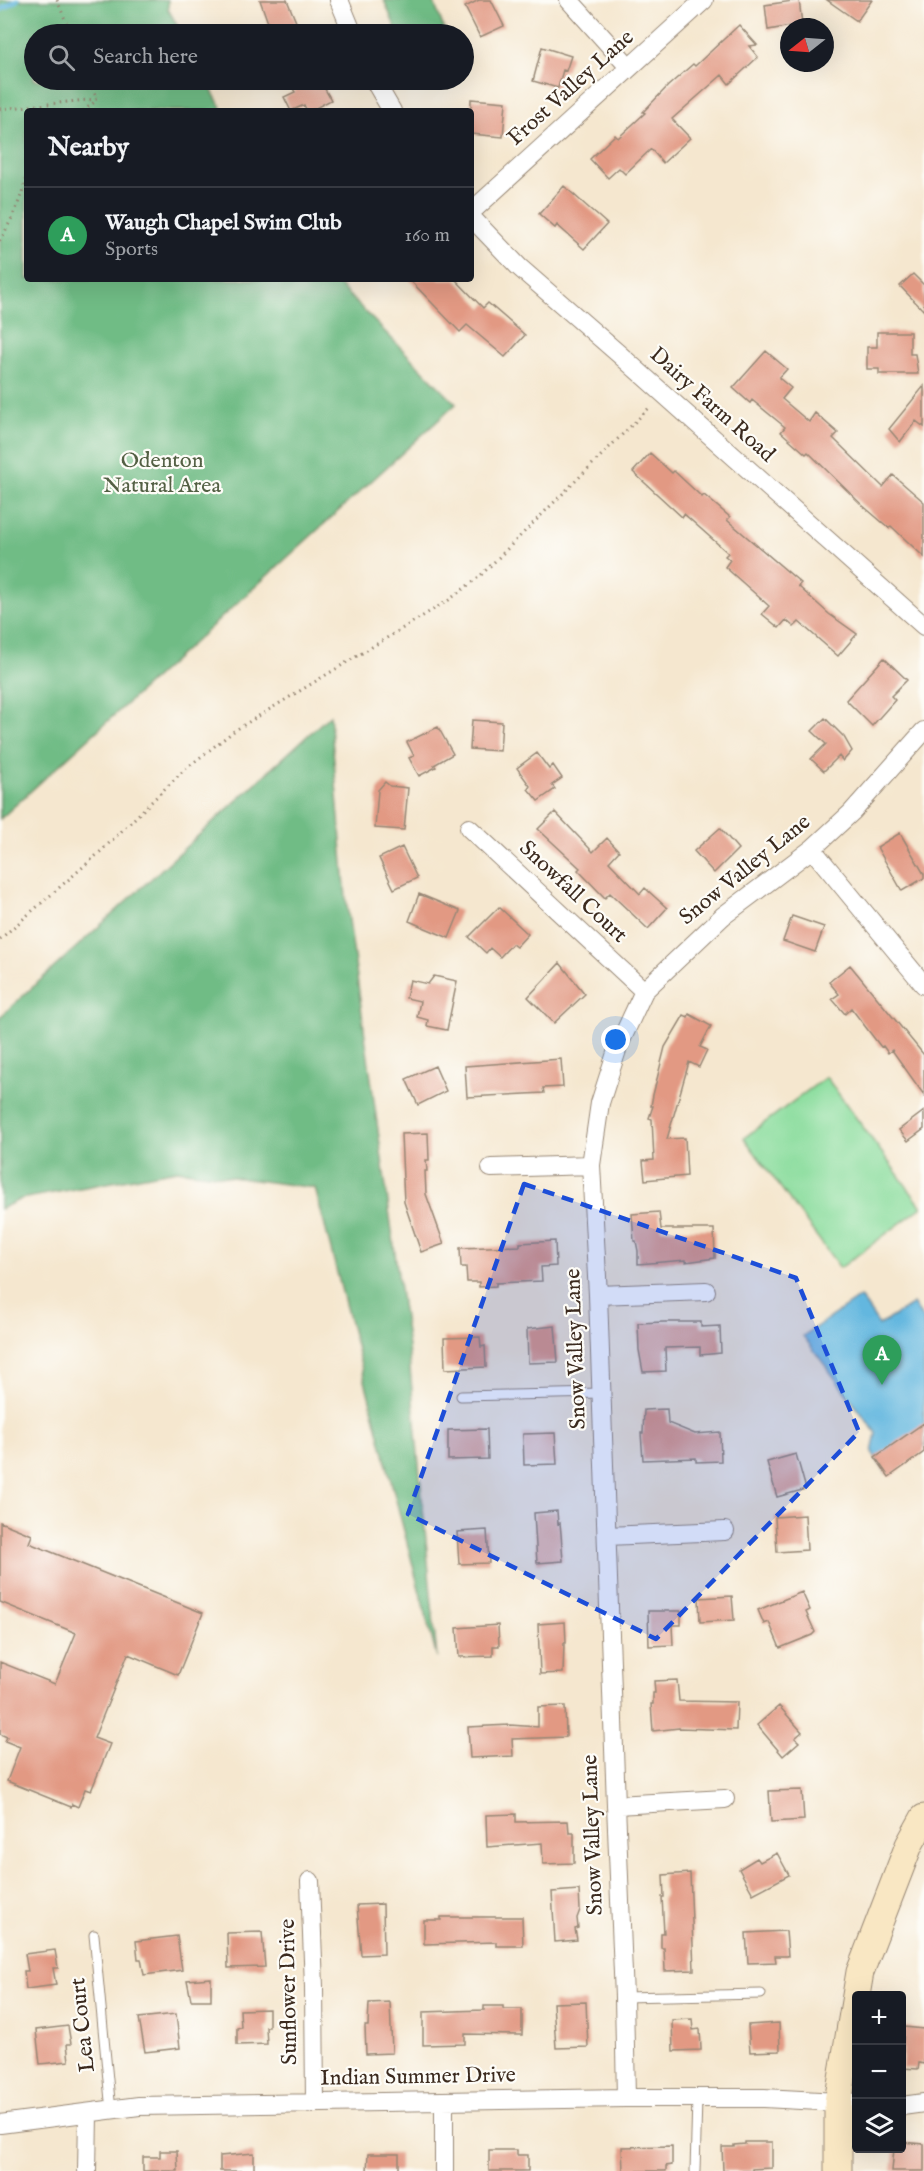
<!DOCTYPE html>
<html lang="en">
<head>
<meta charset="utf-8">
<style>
  body { margin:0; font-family:"IM FELL English",serif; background:#20242c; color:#f1f3f6 }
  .controls { position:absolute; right:18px; bottom:18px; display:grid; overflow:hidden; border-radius:6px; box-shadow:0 6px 24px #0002 }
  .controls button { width:54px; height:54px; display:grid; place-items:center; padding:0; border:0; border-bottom:2px solid #363941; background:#171b24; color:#f1f3f6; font:30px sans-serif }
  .compass { position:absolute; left:780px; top:18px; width:54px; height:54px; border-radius:50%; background:#171b24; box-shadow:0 6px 24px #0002; rotate:253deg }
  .you { position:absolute; left:616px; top:1040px; width:21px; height:21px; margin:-15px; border:4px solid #fff; border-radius:50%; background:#1a73e8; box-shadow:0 0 0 9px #1a73e833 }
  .badge { display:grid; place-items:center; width:39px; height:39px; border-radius:50%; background:#1a73e8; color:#fff; font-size:20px; font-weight:700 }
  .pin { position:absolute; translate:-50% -50px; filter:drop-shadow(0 2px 3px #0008) }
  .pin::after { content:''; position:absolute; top:32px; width:21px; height:18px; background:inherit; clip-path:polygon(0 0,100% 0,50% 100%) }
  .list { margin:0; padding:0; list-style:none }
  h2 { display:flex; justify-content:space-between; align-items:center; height:78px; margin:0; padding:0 24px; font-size:26px }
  h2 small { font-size:20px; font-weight:400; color:#9ea1a6 }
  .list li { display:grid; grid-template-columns:39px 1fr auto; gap:18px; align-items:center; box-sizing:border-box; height:96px; padding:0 24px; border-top:2px solid #363941 }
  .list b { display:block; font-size:22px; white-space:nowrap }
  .list p { margin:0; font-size:20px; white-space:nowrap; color:#9ea1a6 }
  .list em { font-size:20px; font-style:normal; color:#9ea1a6 }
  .icon { flex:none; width:33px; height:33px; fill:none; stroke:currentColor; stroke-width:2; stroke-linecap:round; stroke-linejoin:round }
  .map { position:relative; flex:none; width:924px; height:2171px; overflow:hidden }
  .search { position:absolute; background:#171b24; box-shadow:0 6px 24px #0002; left:24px; top:24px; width:450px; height:66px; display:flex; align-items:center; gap:15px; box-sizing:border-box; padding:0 21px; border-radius:33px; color:#9ea1a6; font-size:22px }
  .panel { position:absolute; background:#171b24; box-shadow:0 6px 24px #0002; left:24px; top:108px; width:450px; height:174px; border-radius:6px }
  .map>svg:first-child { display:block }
  .green { fill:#8bdd9e; stroke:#63845e; stroke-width:1.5 }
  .forest { fill:#70bc85; stroke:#567352; stroke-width:1.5 }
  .water { fill:#63b7df; stroke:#4f707e; stroke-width:1.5 }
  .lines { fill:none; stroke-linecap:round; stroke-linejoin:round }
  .stream { stroke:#63b7df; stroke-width:5 }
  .building { fill:#e29983 }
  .service-casing { stroke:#988876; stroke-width:11 }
  .minor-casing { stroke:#988876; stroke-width:20 }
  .secondary-casing { stroke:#988876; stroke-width:29 }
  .path { stroke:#988876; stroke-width:3; stroke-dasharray:1.5 4.5; stroke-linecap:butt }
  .service { stroke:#fff; stroke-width:9 }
  .minor { stroke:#fff; stroke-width:18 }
  .secondary { stroke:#f9e7c3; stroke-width:27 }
  .marked { fill:#1d4ed8; fill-opacity:0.2; stroke:#1d4ed8; stroke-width:4.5; stroke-dasharray:12 8; stroke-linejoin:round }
  .labels { text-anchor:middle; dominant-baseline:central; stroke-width:4.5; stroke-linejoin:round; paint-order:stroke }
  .street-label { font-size:22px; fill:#3b2a1e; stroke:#fdfcf7 }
  .park-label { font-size:22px; fill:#536044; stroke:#fdfcf7 }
</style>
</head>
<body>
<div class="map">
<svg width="924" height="2171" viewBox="0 0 924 2171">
  <rect width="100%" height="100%" fill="#fdfcf7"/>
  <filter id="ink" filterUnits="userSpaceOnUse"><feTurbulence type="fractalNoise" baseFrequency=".0167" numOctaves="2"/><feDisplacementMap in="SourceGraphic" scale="12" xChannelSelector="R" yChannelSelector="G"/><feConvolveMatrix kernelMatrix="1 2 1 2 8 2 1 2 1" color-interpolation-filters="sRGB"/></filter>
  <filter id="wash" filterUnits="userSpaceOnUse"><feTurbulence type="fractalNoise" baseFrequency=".008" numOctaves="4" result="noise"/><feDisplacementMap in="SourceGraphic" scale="24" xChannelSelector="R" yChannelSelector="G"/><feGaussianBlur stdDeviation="1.35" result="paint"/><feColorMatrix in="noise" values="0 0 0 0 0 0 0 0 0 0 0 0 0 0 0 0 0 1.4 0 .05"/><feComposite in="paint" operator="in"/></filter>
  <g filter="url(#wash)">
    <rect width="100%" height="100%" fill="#f5e7cf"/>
    <path class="green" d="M 826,1077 L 922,1207 L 840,1268 L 744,1138 Z"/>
    <path class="forest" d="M 0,0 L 168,0 L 168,9 L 182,34 L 34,34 L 34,80 L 206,80 L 223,111 L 27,111 L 27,279 L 333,279 L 456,404 L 0,819 Z
      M 384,0 L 433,0 L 446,34 L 398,34 Z
      M 330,715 L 346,898 L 408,1347 L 437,1658 L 315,1188 L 177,1170 L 21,1199 L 0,1209 L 0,1017 Z"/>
    <path class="water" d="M 860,1297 L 879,1325 L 913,1304 L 924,1320 L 924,1447 L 886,1473 L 872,1453 L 876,1433 L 803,1336 Z"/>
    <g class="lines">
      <path class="stream" d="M 0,10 L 17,0"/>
    </g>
    <g id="blocks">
      <path class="building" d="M 260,0 L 287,0 L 301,34 L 272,34 Z
        M 479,0 L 491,0 L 504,26 L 480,37 L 465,7 Z
        M 799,0 L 802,24 L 768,30 L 765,5 Z
        M 827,0 L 872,0 L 857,21 Z
        M 739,25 L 757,45 L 749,46 L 758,57 L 729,84 L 722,75 L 672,119 L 690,138 L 663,163 L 651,149 L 625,174 L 619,168 L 608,178 L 590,159 L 615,135 L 618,138 L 645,113 L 643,112 L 668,86 L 693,64 L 695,66 Z
        M 542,47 L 571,56 L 566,71 L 563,70 L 558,88 L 533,81 Z
        M 288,80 L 320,80 L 331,100 L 310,111 L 307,111 L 304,105 L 291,111 L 284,97 L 295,92 Z
        M 471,99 L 506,102 L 503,137 L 471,134 Z
        M 564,186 L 607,224 L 584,249 L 557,225 L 555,228 L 539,214 Z
        M 913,274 L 924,285 L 924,311 L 900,286 Z
        M 409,279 L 455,279 L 483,308 L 488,303 L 525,335 L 505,357 L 467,325 L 460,332 Z
        M 877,332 L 910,332 L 910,354 L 915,354 L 918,374 L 879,374 L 879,369 L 867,369 L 867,347 L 877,347 Z
        M 766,351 L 787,369 L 779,378 L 791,388 L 782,399 L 809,422 L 815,413 L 838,433 L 833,438 L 883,487 L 893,475 L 924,502 L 924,557 L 891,526 L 889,528 L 862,505 L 808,452 L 806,454 L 781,432 L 785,427 L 752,400 L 750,403 L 733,388 Z
        M 924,386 L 924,427 L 916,421 L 900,442 L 889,429 Z
        M 650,453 L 672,473 L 674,471 L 702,497 L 704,495 L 730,517 L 727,520 L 801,583 L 798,586 L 829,614 L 857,634 L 838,656 L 799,622 L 794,627 L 786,620 L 779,628 L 762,614 L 769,606 L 725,567 L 730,560 L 725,556 L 728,553 L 684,514 L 682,517 L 633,472 Z
        M 884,658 L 907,680 L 891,696 L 895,700 L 872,726 L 846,700 Z
        M 825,718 L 844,737 L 852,751 L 843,761 L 839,756 L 824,771 L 811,759 L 826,744 L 812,731 Z
        M 472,720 L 502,722 L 500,751 L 470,749 Z
        M 438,727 L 453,754 L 434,765 L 436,767 L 419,776 L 409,758 L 414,756 L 407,742 Z
        M 537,753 L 549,769 L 553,765 L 562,778 L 552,785 L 555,789 L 538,801 L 528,789 L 530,786 L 517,768 Z
        M 385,782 L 390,786 L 408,788 L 404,830 L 375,828 L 378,790 Z
        M 555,812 L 593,852 L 607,838 L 619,851 L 609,862 L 640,894 L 645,888 L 667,908 L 648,929 L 610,893 L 605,898 L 578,870 L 580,868 L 538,829 Z
        M 720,828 L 738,849 L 714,873 L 694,851 Z
        M 900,833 L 924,874 L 924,878 L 902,891 L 877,847 Z
        M 402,847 L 417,878 L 394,889 L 379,858 Z
        M 419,894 L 460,911 L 449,938 L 409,921 Z
        M 499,907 L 528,934 L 516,947 L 512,944 L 500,957 L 490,948 L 486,953 L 469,937 Z
        M 792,916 L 824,927 L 815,952 L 783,941 Z
        M 560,963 L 585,994 L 554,1023 L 528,997 Z
        M 850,965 L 924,1055 L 924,1095 L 892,1050 L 888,1053 L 883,1046 L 881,1047 L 851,1008 L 845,1014 L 832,999 L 839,994 L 829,982 Z
        M 434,976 L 457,981 L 447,1030 L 427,1026 L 428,1020 L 417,1017 L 420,1001 L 406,998 L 410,980 L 428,984 Z
        M 689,1014 L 711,1026 L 700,1047 L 707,1050 L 699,1067 L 689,1062 L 667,1139 L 685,1138 L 687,1176 L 645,1180 L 643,1161 L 654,1160 L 652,1119 L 649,1118 L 653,1106 L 651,1106 L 653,1095 L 665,1047 L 684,1015 L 688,1017 Z
        M 561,1059 L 563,1087 L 543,1088 L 544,1093 L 467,1097 L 465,1066 Z
        M 435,1066 L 446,1091 L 418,1105 L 406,1079 Z
        M 924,1111 L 924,1129 L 908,1141 L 899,1130 Z
        M 428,1133 L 429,1160 L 426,1160 L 427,1171 L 425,1171 L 426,1194 L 444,1244 L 421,1252 L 404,1202 L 401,1134 Z
        M 659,1212 L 661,1229 L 714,1229 L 715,1258 L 686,1262 L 686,1260 L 638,1264 L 638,1251 L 636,1241 L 634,1241 L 632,1214 Z
        M 555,1241 L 556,1266 L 541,1267 L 542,1281 L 496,1283 L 496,1286 L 479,1287 L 479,1282 L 467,1282 L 466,1267 L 461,1267 L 460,1248 L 520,1246 L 520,1243 Z
        M 664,1322 L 701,1322 L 701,1327 L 720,1326 L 721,1353 L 700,1355 L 700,1347 L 665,1348 L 666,1371 L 643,1372 L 639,1350 L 638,1323 Z
        M 555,1326 L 558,1362 L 528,1363 L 527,1329 Z
        M 480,1337 L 481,1347 L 485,1346 L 486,1367 L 445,1369 L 444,1338 Z
        M 667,1409 L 668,1423 L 695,1434 L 720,1432 L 721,1461 L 696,1462 L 696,1458 L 643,1460 L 641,1433 L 643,1433 L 644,1410 Z
        M 924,1423 L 924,1452 L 889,1477 L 875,1457 Z
        M 487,1429 L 488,1459 L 448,1460 L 448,1430 Z
        M 555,1433 L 557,1464 L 524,1465 L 523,1434 Z
        M 796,1454 L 806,1489 L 777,1497 L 767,1462 Z
        M 557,1511 L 558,1524 L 560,1523 L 561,1534 L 563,1561 L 537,1563 L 534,1513 Z
        M 805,1515 L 807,1550 L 777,1552 L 775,1517 Z
        M 0,1522 L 32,1535 L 29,1543 L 203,1613 L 178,1675 L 128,1654 L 94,1738 L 110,1744 L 91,1791 L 85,1789 L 78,1807 L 72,1804 L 71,1807 L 7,1781 L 20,1747 L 5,1741 L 7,1737 L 0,1734 L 0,1662 L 55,1684 L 76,1633 L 0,1602 Z
        M 487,1530 L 489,1563 L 459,1564 L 457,1532 Z
        M 802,1592 L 810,1610 L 806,1612 L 815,1632 L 812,1635 L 780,1648 L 769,1622 L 764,1624 L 758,1610 Z
        M 732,1596 L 734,1620 L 700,1622 L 699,1598 Z
        M 648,1611 L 681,1611 L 681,1625 L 672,1625 L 673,1645 L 649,1646 Z
        M 565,1622 L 566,1643 L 564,1643 L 563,1673 L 540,1674 L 538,1624 Z
        M 498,1625 L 499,1646 L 493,1646 L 493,1656 L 459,1657 L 457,1628 Z
        M 677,1680 L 679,1701 L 737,1702 L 736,1730 L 679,1728 L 653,1731 L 651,1704 L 653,1704 L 653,1693 L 655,1693 L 654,1681 Z
        M 565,1706 L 566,1737 L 512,1739 L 513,1756 L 470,1758 L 468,1727 L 510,1725 L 538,1727 L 538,1707 Z
        M 779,1706 L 802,1732 L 795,1738 L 799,1742 L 783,1756 L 757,1725 Z
        M 802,1790 L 804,1820 L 771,1822 L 769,1791 Z
        M 516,1814 L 516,1822 L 568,1821 L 569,1833 L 574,1833 L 574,1863 L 543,1864 L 542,1843 L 487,1847 L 486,1815 Z
        M 777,1853 L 789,1875 L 753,1894 L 739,1869 L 757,1858 L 760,1862 Z
        M 690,1873 L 694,1970 L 665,1971 L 664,1948 L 661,1948 L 661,1933 L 664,1933 L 662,1897 L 664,1897 L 663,1875 Z
        M 579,1890 L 580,1910 L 577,1918 L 578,1928 L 575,1929 L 577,1940 L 555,1942 L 552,1892 Z
        M 383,1904 L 384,1954 L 361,1955 L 357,1905 Z
        M 441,1917 L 522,1917 L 523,1946 L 496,1946 L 496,1942 L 424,1944 L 424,1920 L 441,1920 Z
        M 786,1931 L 788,1956 L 775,1956 L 776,1962 L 748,1963 L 746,1933 Z
        M 262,1932 L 265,1967 L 228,1968 L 227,1933 Z
        M 177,1936 L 182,1970 L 144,1975 L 141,1959 L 138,1959 L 136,1941 Z
        M 55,1950 L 58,1968 L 53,1968 L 56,1985 L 26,1989 L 24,1971 L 28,1971 L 25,1954 Z
        M 211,1978 L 211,2000 L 191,2000 L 187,1980 Z
        M 390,2002 L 392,2053 L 366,2054 L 365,2026 L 368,2026 L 369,2003 Z
        M 586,2002 L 588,2047 L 556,2048 L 553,2003 Z
        M 484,2006 L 503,2006 L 503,2009 L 522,2009 L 522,2035 L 465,2034 L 465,2044 L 423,2045 L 423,2012 L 484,2010 Z
        M 269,2009 L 269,2027 L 266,2027 L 267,2044 L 237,2045 L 237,2028 L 241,2027 L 240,2010 Z
        M 176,2014 L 180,2048 L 145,2052 L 139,2018 Z
        M 692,2019 L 693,2030 L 700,2029 L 701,2050 L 673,2051 L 672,2020 Z
        M 779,2023 L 780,2051 L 750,2052 L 748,2025 Z
        M 68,2026 L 71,2044 L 67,2044 L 69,2061 L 40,2064 L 36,2030 Z
        M 904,2027 L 924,2029 L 924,2064 L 919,2063 L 918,2069 L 902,2068 Z
        M 745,2142 L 772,2142 L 772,2168 L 752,2169 L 752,2171 L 723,2171 L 722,2147 L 734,2147 L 734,2145 L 745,2144 Z
        M 902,2142 L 924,2144 L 924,2171 L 892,2171 L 894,2148 L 902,2148 Z
        M 672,2146 L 672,2165 L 666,2166 L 666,2171 L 623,2171 L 622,2147 Z
        M 489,2150 L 517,2150 L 517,2155 L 528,2155 L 528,2171 L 489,2171 Z
        M 160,2151 L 177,2151 L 178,2171 L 143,2171 L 143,2157 L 160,2157 Z
        M 254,2153 L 254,2171 L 220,2171 L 220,2156 Z
        M 368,2154 L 399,2154 L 399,2171 L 367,2171 Z"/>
    </g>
  </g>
  <g filter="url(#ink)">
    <use href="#blocks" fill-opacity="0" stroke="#988876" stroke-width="1.5"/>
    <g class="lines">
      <g class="service-casing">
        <path id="service" d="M 461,1396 L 601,1393
          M 94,1935 L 111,2111
          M 624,1997 L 761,1994
          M 695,2171 L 697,2098"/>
      </g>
      <g class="minor-casing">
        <path id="minor" d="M 339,0 L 353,34
          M 569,0 L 629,67
          M 374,80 L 392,111
          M 471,212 L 704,0
          M 471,217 L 519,267 L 620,355 L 924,626
          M 469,828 L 644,991
          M 812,849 L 924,985
          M 491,1168 L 591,1165
          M 598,1295 L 706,1291
          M 607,1536 L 725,1531
          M 616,1805 L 725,1799
          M 310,1881 L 314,1987 L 315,2102
          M 626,2098 L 624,1997 L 616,1805 L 598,1295 L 591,1165 L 600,1103 L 618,1047 L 644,991 L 723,916 L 812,849 L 852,812 L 924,731
          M 444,2102 L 444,2171
          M 902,2106 L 924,2103
          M 0,2124 L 139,2106 L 626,2098 L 764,2098 L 856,2103
          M 87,2171 L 88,2114"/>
      </g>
      <g class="secondary-casing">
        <path id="secondary" d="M 838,2171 L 838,2102 L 860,1972 L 909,1845 L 924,1818"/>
      </g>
      <path class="path" d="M 57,0 L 71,34
        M 0,109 L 97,99 L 89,80
        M 83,111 L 96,101
        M 0,241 C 12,219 23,197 27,171
        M 0,939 L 98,854 L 184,770 L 234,731 L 449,600 L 480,576 L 650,407"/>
      <use href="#service" class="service"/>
      <use href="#minor" class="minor"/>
      <use href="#secondary" class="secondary"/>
    </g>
  </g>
  <path class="marked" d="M 524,1184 L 796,1278 L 859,1432 L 656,1639 L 408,1514 Z"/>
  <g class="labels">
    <g class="street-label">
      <text transform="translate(571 88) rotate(-42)">Frost Valley Lane</text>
      <text transform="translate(712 405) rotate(42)">Dairy Farm Road</text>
      <text transform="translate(745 870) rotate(-39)">Snow Valley Lane</text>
      <text transform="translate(573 892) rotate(43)">Snowfall Court</text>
      <text transform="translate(576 1349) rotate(-92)">Snow Valley Lane</text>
      <text transform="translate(593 1835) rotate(-92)">Snow Valley Lane</text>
      <text transform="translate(289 1992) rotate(-91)">Sunflower Drive</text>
      <text transform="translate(83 2025) rotate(-96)">Lea Court</text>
      <text transform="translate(418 2077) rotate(-1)">Indian Summer Drive</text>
    </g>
    <g class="park-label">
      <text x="162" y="461">Odenton<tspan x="162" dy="25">Natural Area</tspan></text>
    </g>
  </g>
</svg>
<div class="controls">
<button>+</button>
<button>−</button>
<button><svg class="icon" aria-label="layers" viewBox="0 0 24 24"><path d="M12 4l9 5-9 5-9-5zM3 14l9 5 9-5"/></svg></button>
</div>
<svg class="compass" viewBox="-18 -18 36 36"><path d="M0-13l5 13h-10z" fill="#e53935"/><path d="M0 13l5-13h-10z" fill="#9ea1a6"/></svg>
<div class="you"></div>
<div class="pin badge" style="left:882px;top:1385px;background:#2e9e5b">A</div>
<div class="search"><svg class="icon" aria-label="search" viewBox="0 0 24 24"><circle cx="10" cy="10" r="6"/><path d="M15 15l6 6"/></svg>Search here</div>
<section class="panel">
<h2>Nearby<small></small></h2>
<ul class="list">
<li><span class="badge" style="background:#2e9e5b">A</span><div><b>Waugh Chapel Swim Club</b><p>Sports</p></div><em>160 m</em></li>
</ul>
</section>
</div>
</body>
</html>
